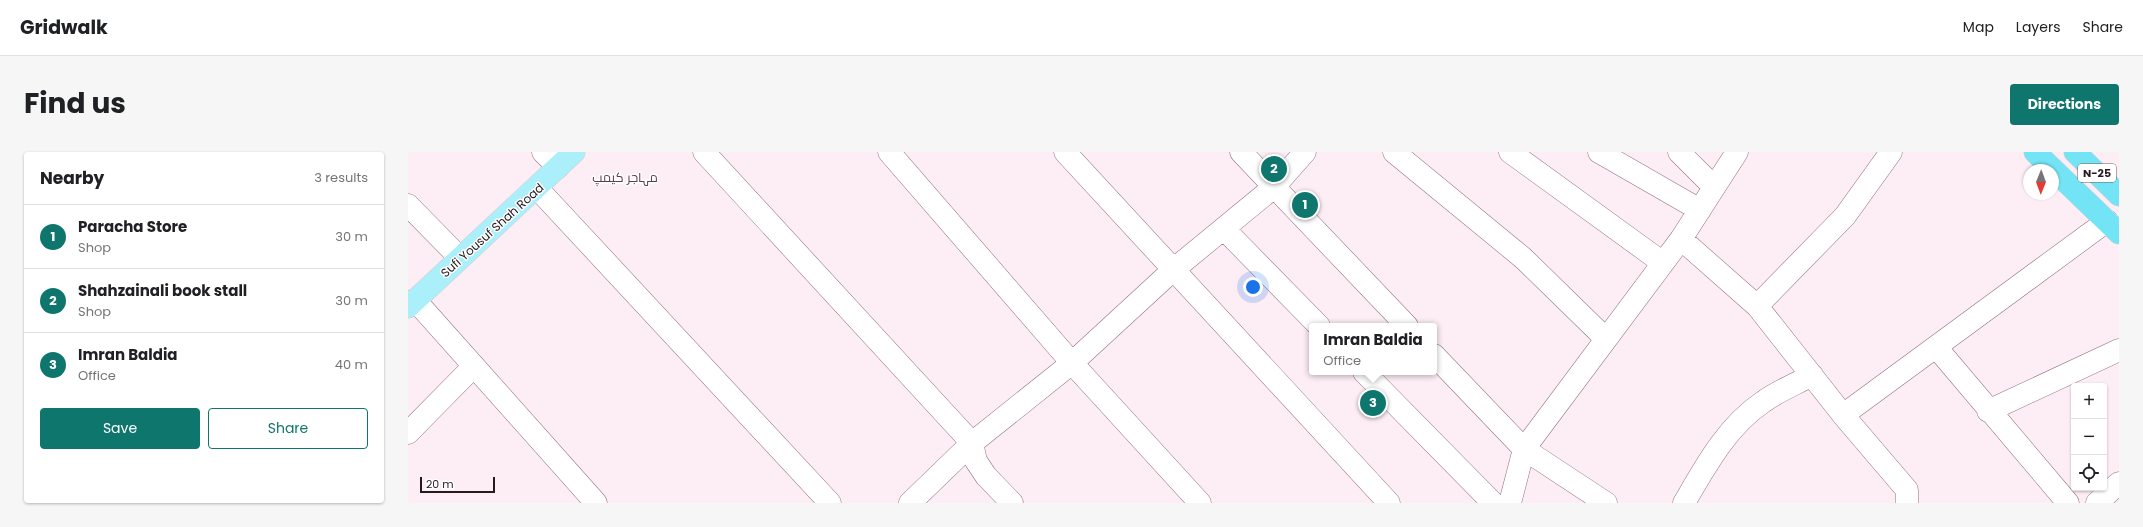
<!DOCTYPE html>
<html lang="en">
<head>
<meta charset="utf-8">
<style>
  body { margin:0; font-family:Poppins,Cairo,sans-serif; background:#f6f6f6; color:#202124 }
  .controls { position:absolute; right:12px; bottom:12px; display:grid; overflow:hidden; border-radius:4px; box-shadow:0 1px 3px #0004 }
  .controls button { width:36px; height:36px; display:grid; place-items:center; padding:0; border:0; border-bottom:1px solid #e0e0e0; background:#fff; color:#202124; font:20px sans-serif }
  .compass { position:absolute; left:1615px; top:12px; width:36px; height:36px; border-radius:50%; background:#fff; box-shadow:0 1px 3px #0004; rotate:181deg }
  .scale { position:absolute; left:12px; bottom:10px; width:75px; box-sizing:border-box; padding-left:4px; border:2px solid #271920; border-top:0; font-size:11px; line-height:14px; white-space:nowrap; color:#271920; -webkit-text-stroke:3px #fff; paint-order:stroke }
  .you { position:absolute; left:845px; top:135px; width:14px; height:14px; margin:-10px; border:3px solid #fff; border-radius:50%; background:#1a73e8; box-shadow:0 0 0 6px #1a73e833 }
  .badge { display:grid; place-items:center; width:26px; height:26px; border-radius:50%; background:#0f766e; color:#fff; font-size:13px; font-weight:700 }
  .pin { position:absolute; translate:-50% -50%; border:2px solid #fff; box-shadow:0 1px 4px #0006 }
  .popup { position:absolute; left:901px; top:171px; width:128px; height:52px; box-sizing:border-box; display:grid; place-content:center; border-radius:4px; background:#fff; filter:drop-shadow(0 1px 3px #0005); font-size:13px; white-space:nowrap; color:#757577 }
  .popup b { font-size:15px; color:#202124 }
  .popup::after { content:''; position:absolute; left:50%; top:100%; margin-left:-8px; border:8px solid transparent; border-top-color:#fff }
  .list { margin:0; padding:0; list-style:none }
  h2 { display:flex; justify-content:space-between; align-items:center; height:52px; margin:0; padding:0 16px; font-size:17px }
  h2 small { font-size:13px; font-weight:400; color:#757577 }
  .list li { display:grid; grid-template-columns:26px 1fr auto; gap:12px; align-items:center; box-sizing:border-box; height:64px; padding:0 16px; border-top:1px solid #e0e0e0 }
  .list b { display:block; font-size:15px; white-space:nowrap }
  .list p { margin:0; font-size:13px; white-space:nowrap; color:#757577 }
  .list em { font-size:13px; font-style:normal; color:#757577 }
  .actions { display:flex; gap:8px; padding:12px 16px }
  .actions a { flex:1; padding:9px 0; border:1px solid #0f766e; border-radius:4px; text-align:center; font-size:14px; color:#0f766e }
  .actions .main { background:#0f766e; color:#fff }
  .icon { flex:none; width:22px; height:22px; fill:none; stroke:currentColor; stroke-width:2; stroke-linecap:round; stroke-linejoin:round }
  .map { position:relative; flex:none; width:1711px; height:351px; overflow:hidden; border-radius:4px }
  header { display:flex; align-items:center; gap:24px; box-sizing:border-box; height:56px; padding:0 20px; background:#fff; border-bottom:1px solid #e0e0e0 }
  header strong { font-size:19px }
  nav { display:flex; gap:22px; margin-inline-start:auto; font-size:14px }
  .intro { display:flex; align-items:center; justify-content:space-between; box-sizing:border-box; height:96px; padding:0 24px }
  h1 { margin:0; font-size:28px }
  .button { padding:10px 18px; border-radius:4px; background:#0f766e; color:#fff; font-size:14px; font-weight:700 }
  main { display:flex; gap:24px; padding:0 24px }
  aside { flex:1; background:#fff; border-radius:4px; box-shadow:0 1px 3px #0004 }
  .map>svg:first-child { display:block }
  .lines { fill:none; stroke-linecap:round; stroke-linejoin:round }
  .minor-casing { stroke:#937081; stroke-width:23 }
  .major-casing { stroke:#d4d1d2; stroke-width:23 }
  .highway-casing { stroke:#d4d1d2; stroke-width:23 }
  .minor { stroke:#fff; stroke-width:22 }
  .major { stroke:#aaeff9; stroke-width:22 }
  .highway { stroke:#72e4f5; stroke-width:22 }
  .labels { text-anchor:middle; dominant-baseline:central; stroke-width:3; stroke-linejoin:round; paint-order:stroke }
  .shield { fill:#fff; stroke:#685e63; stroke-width:1 }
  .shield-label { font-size:11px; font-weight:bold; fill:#271920 }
  .street-label { font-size:12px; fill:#271920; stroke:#fff }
  .neighbourhood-label { font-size:13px; fill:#5b3c4c; stroke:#fff }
</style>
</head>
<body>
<header>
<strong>Gridwalk</strong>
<nav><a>Map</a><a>Layers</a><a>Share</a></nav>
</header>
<div class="intro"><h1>Find us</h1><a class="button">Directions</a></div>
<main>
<aside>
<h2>Nearby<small>3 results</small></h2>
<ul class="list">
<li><span class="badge">1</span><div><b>Paracha Store</b><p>Shop</p></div><em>30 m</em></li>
<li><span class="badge">2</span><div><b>Shahzainali book stall</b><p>Shop</p></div><em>30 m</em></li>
<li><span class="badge">3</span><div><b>Imran Baldia</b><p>Office</p></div><em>40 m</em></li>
</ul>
<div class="actions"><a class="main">Save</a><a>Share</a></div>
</aside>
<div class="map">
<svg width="1711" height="351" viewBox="0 0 1711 351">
  <rect width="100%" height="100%" fill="#fdedf5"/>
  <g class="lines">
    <g class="minor-casing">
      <path id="minor" d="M 135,0 L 150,15
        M 296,0 L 564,291 L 568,309 L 578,324 L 604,351
        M 481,0 L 664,211 L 792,351
        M 657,0 L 981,351
        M 833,0 L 999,174
        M 986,0 L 1115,106 L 1198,187
        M 1102,0 L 1255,111
        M 1191,0 L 1292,58
        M 1271,0 L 1306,35
        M 129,36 L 422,351
        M 0,53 L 52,106
        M 816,77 L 911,174
        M 1273,87 L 1349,154 L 1435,263 L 1499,338 L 1499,351
        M 7,148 L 188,351
        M 1349,154 L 1437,64 L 1483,0
        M 1528,195 L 1660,351
        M 1026,203 L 1116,297 L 1198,351
        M 956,220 L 1085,351
        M 1580,259 L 1711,198
        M 1435,263 L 1699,69
        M 0,281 L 66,214
        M 502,351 L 564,291 L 664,211 L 765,118 L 866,35 L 897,0
        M 1102,351 L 1116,297 L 1273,87 L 1329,0
        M 1276,351 C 1297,315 1319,274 1355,250 C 1370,239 1388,232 1404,223
        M 1689,351 L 1711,331"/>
    </g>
    <g class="major-casing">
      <path id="major" d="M 0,155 L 166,0"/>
    </g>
    <g class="highway-casing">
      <path id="highway" d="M 1627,0 L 1711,81
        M 1667,0 L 1711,43"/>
    </g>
    <use href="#minor" class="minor"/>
    <use href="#major" class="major"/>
    <use href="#highway" class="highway"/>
  </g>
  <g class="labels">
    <rect class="shield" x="1670" y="12" width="38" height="18" rx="3"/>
    <g class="shield-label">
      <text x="1689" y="21">N-25</text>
    </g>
    <g class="street-label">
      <text transform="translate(84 78) rotate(-42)">Sufi Yousuf Shah Road</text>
    </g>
    <g class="neighbourhood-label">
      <text x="217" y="25">مہاجر کیمپ</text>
    </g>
  </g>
</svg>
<div class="controls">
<button>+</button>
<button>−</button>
<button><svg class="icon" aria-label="locate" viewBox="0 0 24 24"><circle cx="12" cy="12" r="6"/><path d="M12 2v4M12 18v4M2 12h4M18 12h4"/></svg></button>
</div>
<svg class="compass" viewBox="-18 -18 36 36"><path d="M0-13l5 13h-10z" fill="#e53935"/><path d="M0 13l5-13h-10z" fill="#757577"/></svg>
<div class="scale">20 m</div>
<div class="you"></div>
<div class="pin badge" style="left:897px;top:53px">1</div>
<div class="pin badge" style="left:866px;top:17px">2</div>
<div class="pin badge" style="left:965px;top:251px">3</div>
<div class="popup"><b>Imran Baldia</b>Office</div>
</div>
</main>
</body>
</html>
